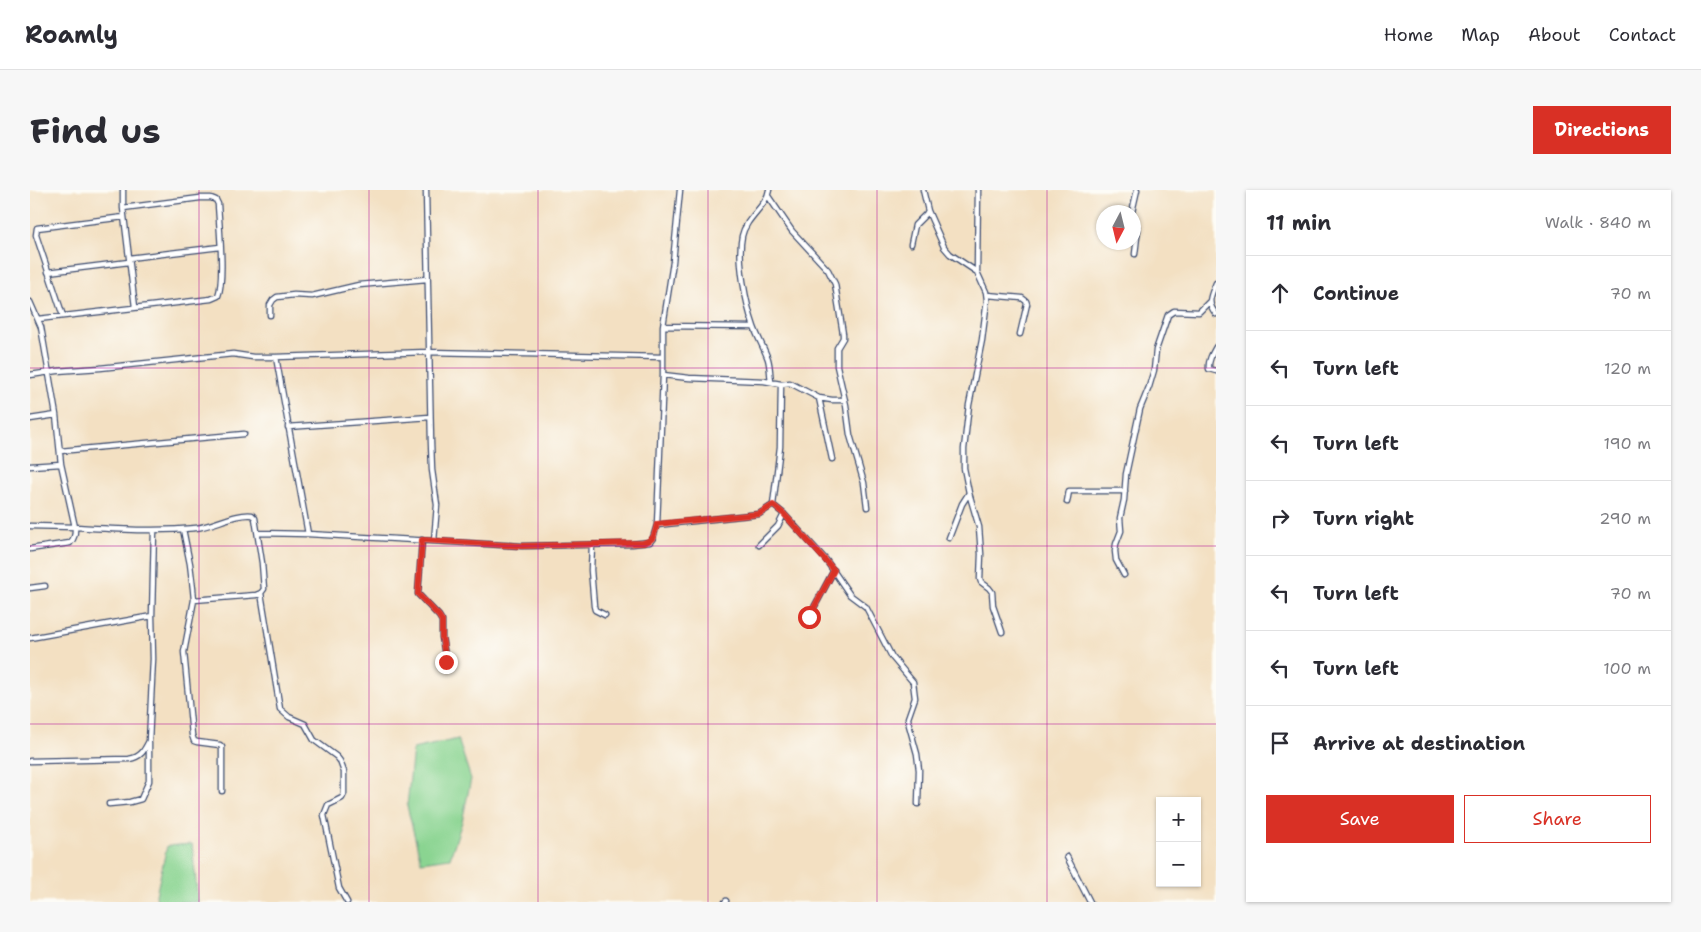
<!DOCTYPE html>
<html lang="en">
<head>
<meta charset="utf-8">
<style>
  body { margin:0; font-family:"Shantell Sans",sans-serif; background:#f7f7f7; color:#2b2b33 }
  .controls { position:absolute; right:15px; bottom:15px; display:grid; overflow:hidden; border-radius:0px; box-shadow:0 1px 4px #0004 }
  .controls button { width:45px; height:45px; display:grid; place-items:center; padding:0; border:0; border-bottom:1px solid #e1e1e2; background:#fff; color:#2b2b33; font:25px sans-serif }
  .compass { position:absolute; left:1066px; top:15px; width:45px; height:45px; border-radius:50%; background:#fff; box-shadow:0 1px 4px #0004; rotate:187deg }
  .stop { position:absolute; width:15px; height:15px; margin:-11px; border:4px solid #d93025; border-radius:50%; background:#fff }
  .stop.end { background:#d93025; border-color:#fff; box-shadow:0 1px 5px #0008 }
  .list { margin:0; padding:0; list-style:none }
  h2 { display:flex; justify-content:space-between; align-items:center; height:65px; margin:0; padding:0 20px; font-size:21px }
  h2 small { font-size:16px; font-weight:400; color:#7c7c81 }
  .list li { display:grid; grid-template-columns:32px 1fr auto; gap:15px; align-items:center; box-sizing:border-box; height:75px; padding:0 20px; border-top:1px solid #e1e1e2 }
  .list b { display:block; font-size:19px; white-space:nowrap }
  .list em { font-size:16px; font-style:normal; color:#7c7c81 }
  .actions { display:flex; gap:10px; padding:15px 20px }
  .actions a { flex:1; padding:11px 0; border:1px solid #d93025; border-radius:0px; text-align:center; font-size:18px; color:#d93025 }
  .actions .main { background:#d93025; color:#fff }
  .icon { flex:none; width:28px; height:28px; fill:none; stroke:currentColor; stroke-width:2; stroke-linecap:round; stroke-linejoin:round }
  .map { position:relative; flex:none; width:1186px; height:712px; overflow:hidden; border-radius:0px }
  header { display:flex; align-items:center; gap:30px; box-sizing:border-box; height:70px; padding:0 25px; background:#fff; border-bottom:1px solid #e1e1e2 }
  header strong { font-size:24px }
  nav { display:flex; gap:28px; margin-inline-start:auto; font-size:18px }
  .intro { display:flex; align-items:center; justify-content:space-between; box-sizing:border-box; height:120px; padding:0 30px }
  h1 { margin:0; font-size:35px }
  .button { padding:12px 22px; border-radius:0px; background:#d93025; color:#fff; font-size:18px; font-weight:700 }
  main { display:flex; gap:30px; padding:0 30px }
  aside { flex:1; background:#fff; border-radius:0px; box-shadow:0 1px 4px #0004 }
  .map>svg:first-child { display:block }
  .green { fill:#8ad491; stroke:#528278 }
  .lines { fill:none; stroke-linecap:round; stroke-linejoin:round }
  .minor-casing { stroke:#3b4a6d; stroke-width:7 }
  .minor { stroke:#fff; stroke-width:4.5 }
  .route { stroke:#d93025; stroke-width:6 }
  .grid { fill:none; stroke:#b5179e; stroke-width:1; stroke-opacity:0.55 }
</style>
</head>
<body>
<header>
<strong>Roamly</strong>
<nav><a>Home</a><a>Map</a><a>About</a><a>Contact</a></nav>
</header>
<div class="intro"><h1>Find us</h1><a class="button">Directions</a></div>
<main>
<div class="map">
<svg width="1186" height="712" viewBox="0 0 1186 712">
  <rect width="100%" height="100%" fill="#fdfcf7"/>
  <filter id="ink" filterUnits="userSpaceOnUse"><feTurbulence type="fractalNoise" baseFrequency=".02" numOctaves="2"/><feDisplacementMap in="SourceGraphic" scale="10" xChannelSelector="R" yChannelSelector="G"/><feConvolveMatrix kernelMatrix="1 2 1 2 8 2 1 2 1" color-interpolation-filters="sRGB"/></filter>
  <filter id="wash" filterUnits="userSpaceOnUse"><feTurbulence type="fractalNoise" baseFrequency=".0096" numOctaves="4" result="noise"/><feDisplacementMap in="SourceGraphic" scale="20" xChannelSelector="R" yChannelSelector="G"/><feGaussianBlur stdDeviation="1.12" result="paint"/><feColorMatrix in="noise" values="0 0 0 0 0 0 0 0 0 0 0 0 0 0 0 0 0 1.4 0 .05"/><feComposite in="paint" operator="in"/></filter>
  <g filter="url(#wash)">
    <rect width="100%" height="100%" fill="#f3e0c2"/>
    <path class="green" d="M 428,549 L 441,589 L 432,632 L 420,668 L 391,672 L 377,616 L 383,559 Z
      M 162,654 L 168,712 L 127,712 L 126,705 L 137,656 Z"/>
  </g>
  <g filter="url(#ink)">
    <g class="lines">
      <g class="minor-casing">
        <path id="minor" d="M 93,0 L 93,18 L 105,117
          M 396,0 L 401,252 L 402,280 L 407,315 L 404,351
          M 739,0 C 737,16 716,27 712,46 C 707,70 716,114 724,137 C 728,148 734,158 738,169 C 740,176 740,184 741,192
          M 948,0 L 947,82 L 956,102 L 957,110 L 952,150 L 939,215 L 934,259 L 934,278 L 939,303 L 949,337 L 951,364 L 950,389 L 951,392 L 959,398 L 962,402 L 963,416 L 972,442
          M 738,6 L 762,41 L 798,80 L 805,94 L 813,144 L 813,148 L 807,158 L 807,176 L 816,215 L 820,245 L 834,293 L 837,317
          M 898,21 L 914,57 L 920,64 L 947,82
          M 1102,22 L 1107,0
          M 1104,31 L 1108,39 L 1105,64
          M 881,54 L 885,35 L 896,24 L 898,21 L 893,0
          M 99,68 L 190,57
          M 18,82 L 99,72
          M 1186,93 C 1181,106 1176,112 1186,124
          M 957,105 L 992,108 L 996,111 L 997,114 L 990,144
          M 0,112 L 11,137 L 26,225 L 31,274 L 45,337 C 84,339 127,342 166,338 C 184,336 205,323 222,325 L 225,328 L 232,373 L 234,399 L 231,403 L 226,405 L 164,410
          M 240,125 L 240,115 L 243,110 L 247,107 L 264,105 L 282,106 L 329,95 L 397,89
          M 33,126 L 6,45 L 7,38 L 94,27
          M 8,129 L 181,109 L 188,106 C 195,89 189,34 188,14 L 186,10 L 181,8 L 170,8 L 93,18
          M 633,136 L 724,137
          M 1186,157 C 1182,164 1178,171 1179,179 L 1186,181
          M 246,167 L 278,344
          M 0,185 L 27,181 L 70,178 L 203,164 L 223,167 L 246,167 L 398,162 L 633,167
          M 633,185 L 659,188 L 734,191 L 751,194 L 760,193 L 789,208 L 802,210 L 815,210
          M 789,208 L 802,269
          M 0,229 L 26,225
          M 258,237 L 400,227
          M 30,261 L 214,244
          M 0,276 L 31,274
          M 1037,312 L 1039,301 L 1095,301
          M 743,315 L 754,324 L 796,370 L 820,405 L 836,417 L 862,467 L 883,492 L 885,508 L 878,528 L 879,535 L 887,564 L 889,580 L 888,614
          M 627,335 L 729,324 L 743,315 L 750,257 L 751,194
          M 0,336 L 45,337 C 45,344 45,348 40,353 L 0,359
          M 153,339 L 160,374 L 163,399 L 164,410 L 154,462 L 162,545 L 164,551 L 167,552 L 190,555 L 192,557 L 192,601
          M 228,343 L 278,344 L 492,356 L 602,354 L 620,352 L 623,348 L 627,335 L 633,185 L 633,136 L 643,72 L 650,0
          M 919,348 L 932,314 L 939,303
          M 392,350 L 388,404 L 409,426 L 412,431 L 412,447 L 416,472
          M 562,355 L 561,380 L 564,416 L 565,420 L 575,425
          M 729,355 L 748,336 L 754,324
          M 1094,385 L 1086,370 L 1085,361 L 1086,354 L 1091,341 L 1090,328 L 1094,310 L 1096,284 L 1110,219 L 1119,197 L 1124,180 L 1126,160 L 1138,125 L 1144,121 L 1169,122 L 1179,112
          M 0,398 L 15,396
          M 231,403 L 250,519 L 259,527 L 275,534 L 284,550 L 307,567 L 310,571 L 314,582 L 314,604 L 312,608 L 298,615 L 294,625 L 309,698 L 317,712
          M 779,427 L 804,380
          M 0,448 L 122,426
          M 0,571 L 99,569 C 111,567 114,561 119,551 L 123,469 L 122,426 L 124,340
          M 79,614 L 100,612 L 111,609 L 119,591 L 119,553
          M 1037,667 L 1060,712
          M 695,712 L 696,711"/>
      </g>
      <use href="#minor" class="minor"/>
    </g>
  </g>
  <g class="lines" filter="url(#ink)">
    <path class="route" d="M 416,472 L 412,447 L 412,431 L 409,426 L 388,404 L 392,350 L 492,356 L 613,353 C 625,350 624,345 627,334 L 729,324 L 743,315 L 754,324 L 804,380 L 779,427"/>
  </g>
  <path class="grid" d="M 169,0 L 169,712M 339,0 L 339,712M 508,0 L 508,712M 678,0 L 678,712M 847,0 L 847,712M 1017,0 L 1017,712M 0,178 L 1186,178M 0,356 L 1186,356M 0,534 L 1186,534"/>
</svg>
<div class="controls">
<button>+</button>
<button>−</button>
</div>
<svg class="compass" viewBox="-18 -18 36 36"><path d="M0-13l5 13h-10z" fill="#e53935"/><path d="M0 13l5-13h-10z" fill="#7c7c81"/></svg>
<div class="stop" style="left:779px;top:427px"></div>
<div class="stop end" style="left:416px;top:472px"></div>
</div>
<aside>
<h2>11 min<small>Walk · 840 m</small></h2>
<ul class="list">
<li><svg class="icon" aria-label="ahead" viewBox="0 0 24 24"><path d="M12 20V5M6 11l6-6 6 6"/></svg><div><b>Continue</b></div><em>70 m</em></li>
<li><svg class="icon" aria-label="left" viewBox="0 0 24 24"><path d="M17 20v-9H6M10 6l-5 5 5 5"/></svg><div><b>Turn left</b></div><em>120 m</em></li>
<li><svg class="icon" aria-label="left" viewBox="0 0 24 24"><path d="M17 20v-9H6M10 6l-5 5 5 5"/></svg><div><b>Turn left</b></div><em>190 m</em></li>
<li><svg class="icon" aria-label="right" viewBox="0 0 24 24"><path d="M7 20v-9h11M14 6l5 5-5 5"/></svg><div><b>Turn right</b></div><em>290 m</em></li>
<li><svg class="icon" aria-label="left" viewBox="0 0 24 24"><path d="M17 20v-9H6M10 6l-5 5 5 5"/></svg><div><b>Turn left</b></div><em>70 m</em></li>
<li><svg class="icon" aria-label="left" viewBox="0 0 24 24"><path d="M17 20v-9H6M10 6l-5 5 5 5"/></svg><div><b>Turn left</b></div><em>100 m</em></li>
<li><svg class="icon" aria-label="arrive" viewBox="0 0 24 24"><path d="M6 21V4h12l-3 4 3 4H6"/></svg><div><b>Arrive at destination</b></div></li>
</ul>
<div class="actions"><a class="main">Save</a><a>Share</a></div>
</aside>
</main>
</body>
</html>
